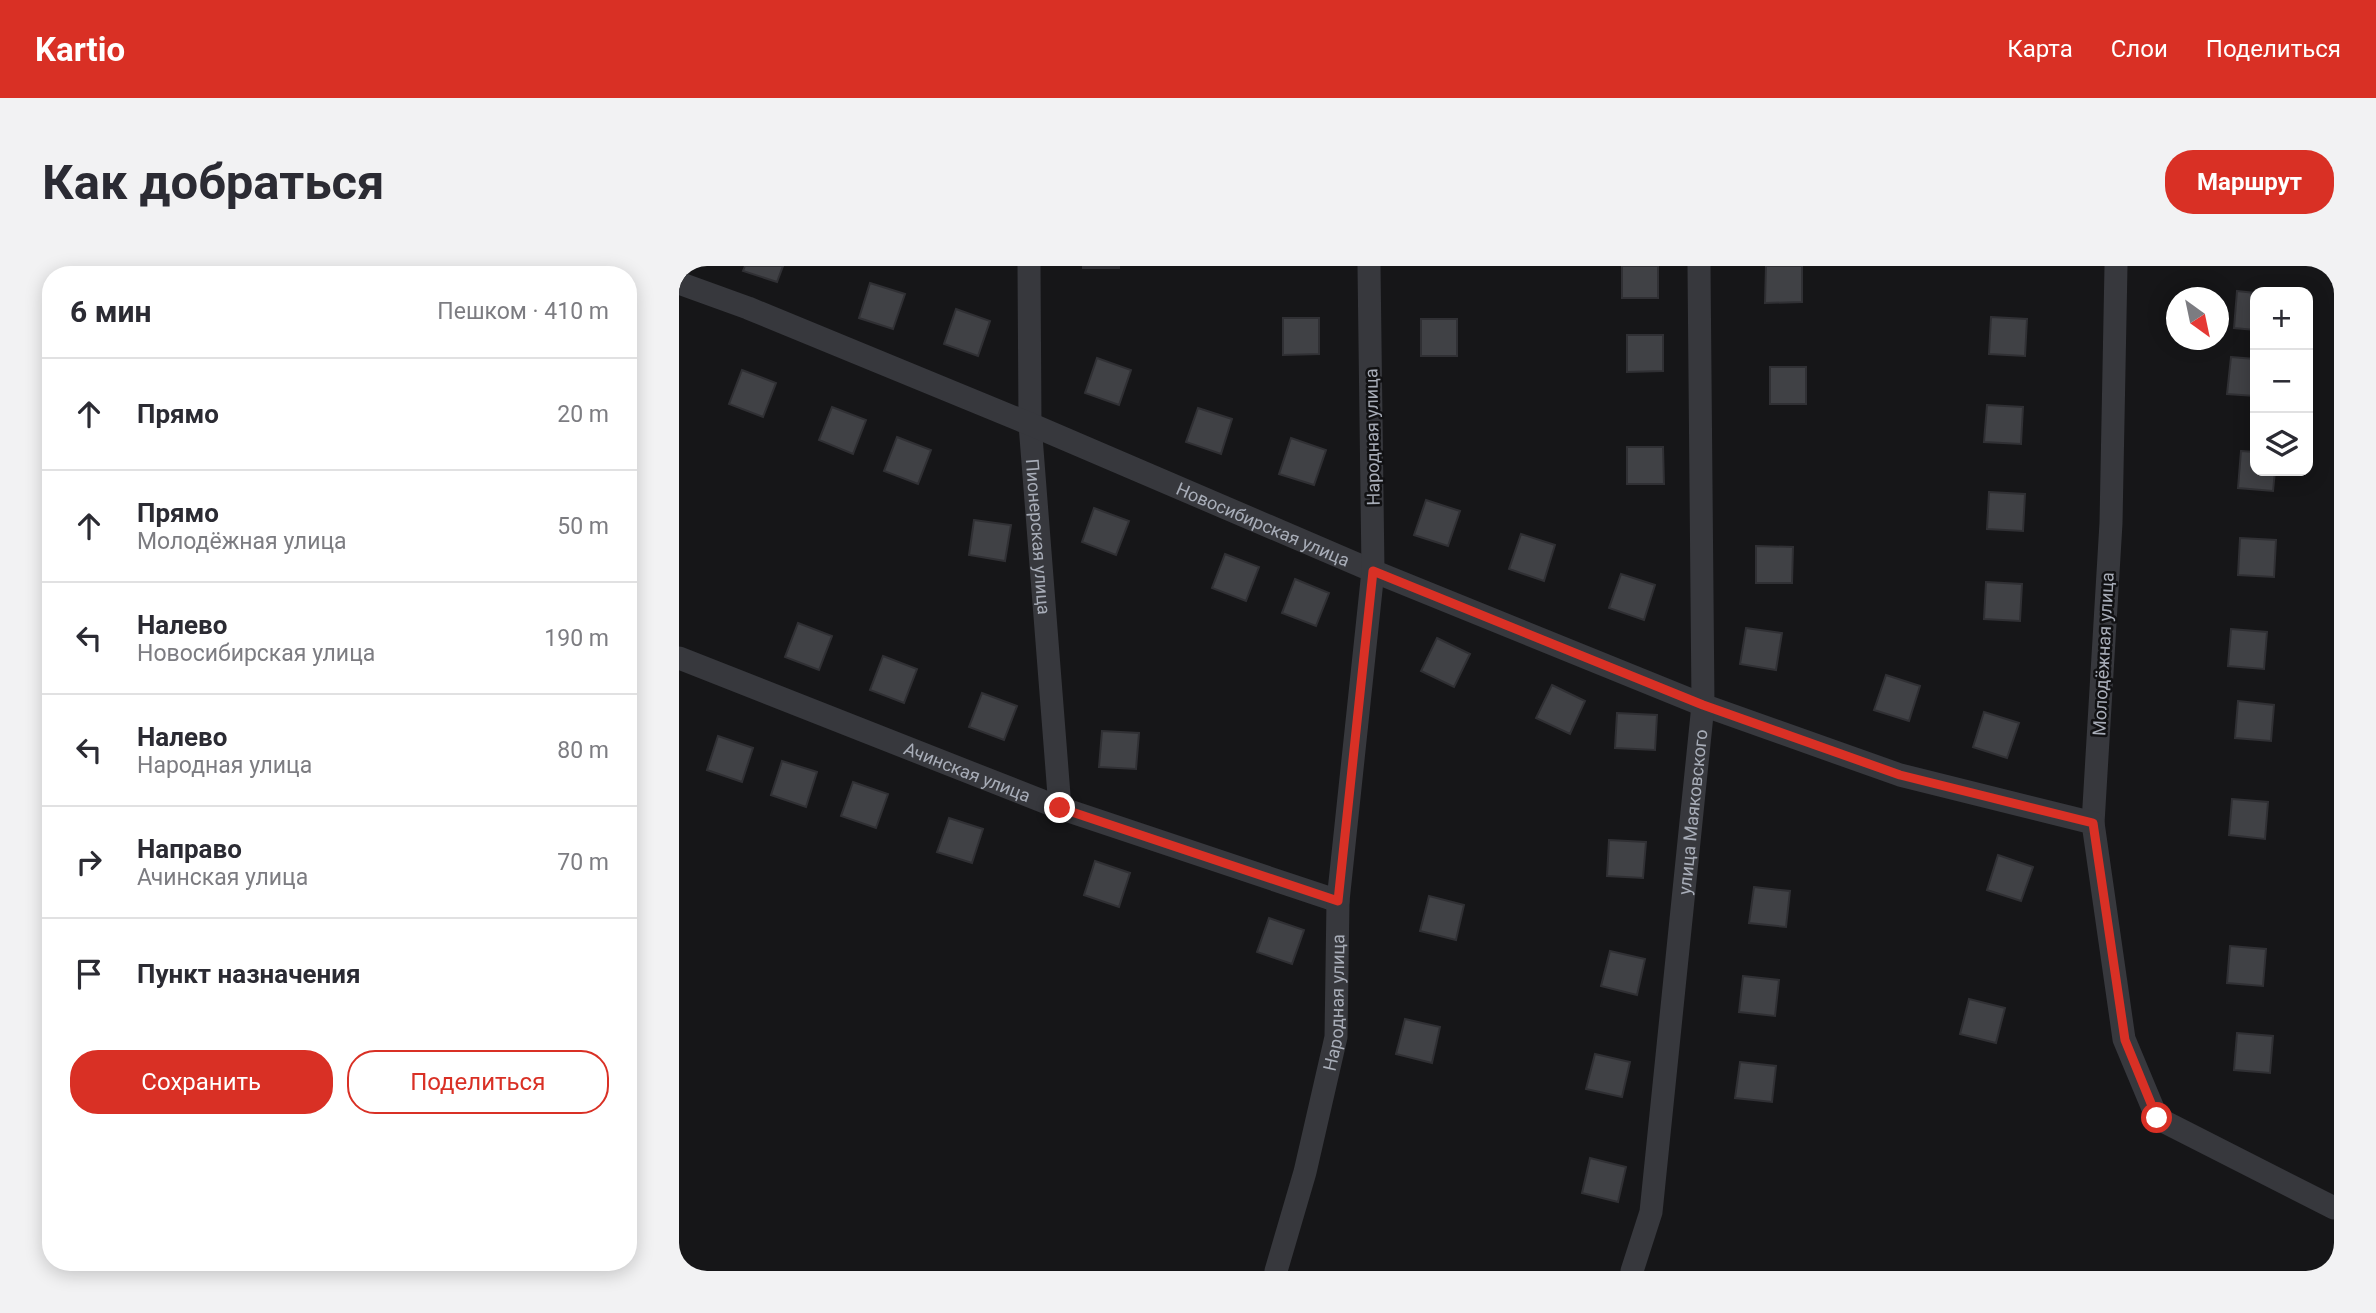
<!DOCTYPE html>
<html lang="ru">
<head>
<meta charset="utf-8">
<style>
  body { margin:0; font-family:Roboto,sans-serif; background:#f2f2f3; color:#2b2b33 }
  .controls { position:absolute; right:21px; top:21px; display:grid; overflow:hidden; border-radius:14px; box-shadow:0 4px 18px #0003 }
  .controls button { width:63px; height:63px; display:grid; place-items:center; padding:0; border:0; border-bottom:2px solid #e1e1e2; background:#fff; color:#2b2b33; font:35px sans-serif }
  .compass { position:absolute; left:1487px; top:21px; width:63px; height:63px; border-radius:50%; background:#fff; box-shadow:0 4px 18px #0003; rotate:147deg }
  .stop { position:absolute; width:21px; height:21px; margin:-16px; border:5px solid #d93025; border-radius:50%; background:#fff }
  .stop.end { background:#d93025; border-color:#fff; box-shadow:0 2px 7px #0008 }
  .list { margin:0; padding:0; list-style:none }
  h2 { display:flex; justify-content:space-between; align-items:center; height:91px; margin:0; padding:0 28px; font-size:30px }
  h2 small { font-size:23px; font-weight:400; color:#7c7c81 }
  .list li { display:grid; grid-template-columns:46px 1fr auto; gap:21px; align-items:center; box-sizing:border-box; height:112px; padding:0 28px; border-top:2px solid #e1e1e2 }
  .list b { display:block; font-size:26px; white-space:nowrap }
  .list p { margin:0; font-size:23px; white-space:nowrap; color:#7c7c81 }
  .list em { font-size:23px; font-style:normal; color:#7c7c81 }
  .actions { display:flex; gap:14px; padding:21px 28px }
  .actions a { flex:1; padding:16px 0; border:2px solid #d93025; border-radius:28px; text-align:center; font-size:24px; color:#d93025 }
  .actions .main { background:#d93025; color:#fff }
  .icon { flex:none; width:38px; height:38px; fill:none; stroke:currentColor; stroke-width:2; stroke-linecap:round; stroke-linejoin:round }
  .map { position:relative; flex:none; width:1655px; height:1005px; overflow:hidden; border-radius:28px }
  header { display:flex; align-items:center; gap:42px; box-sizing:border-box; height:98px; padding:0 35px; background:#d93025; color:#fff }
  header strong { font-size:33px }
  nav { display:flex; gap:38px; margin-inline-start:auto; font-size:24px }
  .intro { display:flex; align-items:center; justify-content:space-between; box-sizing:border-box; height:168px; padding:0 42px }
  h1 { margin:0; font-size:49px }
  .button { padding:18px 32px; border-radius:28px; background:#d93025; color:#fff; font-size:24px; font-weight:700 }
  main { display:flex; gap:42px; padding:0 42px }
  aside { flex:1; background:#fff; border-radius:28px; box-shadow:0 4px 18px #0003 }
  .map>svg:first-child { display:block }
  .building { fill:#404145; stroke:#303034; stroke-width:2 }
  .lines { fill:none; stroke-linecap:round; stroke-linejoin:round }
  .street { stroke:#37383d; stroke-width:23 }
  .route { stroke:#d93025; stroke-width:9 }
  .labels { text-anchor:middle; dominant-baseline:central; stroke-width:5; stroke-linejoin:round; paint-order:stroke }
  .street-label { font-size:18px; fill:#a8adb8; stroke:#111113 }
</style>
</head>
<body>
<header>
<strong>Kartio</strong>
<nav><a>Карта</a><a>Слои</a><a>Поделиться</a></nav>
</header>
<div class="intro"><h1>Как добраться</h1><a class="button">Маршрут</a></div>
<main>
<aside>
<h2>6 мин<small>Пешком · 410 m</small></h2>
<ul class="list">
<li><svg class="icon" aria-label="ahead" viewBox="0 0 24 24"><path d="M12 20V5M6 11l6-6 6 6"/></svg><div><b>Прямо</b></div><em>20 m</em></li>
<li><svg class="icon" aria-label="ahead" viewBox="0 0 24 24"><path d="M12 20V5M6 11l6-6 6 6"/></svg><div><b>Прямо</b><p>Молодёжная улица</p></div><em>50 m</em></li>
<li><svg class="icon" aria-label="left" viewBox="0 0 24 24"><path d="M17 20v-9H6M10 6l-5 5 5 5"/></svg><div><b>Налево</b><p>Новосибирская улица</p></div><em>190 m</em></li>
<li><svg class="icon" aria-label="left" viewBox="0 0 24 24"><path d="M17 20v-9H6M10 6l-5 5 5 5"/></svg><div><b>Налево</b><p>Народная улица</p></div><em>80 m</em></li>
<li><svg class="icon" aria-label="right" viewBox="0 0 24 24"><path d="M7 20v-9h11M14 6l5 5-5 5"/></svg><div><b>Направо</b><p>Ачинская улица</p></div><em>70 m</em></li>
<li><svg class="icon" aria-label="arrive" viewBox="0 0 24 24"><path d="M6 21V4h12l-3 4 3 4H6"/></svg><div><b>Пункт назначения</b></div></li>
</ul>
<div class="actions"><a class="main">Сохранить</a><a>Поделиться</a></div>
</aside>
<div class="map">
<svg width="1655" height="1005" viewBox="0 0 1655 1005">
  <rect width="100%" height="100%" fill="#161618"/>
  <path class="building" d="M 66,0 L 104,0 L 98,16 L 64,5 Z
    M 404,0 L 440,0 L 440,2 L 404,2 Z
    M 943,0 L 979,0 L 979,32 L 943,32 Z
    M 1087,0 L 1123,0 L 1123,36 L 1086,37 Z
    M 191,17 L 226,28 L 214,63 L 180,52 Z
    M 1558,25 L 1576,27 L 1576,64 L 1555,62 Z
    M 277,43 L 311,55 L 299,90 L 265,78 Z
    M 1312,51 L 1348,53 L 1346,90 L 1310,88 Z
    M 604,52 L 640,52 L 640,88 L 604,89 Z
    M 742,53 L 778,53 L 778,90 L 742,90 Z
    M 948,69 L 984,69 L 984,105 L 948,106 Z
    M 1552,91 L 1576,93 L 1576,130 L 1548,128 Z
    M 418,92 L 452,104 L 440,139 L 406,127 Z
    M 1091,101 L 1127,101 L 1127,138 L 1091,138 Z
    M 63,104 L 97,117 L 84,151 L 50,138 Z
    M 1308,139 L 1344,141 L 1342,178 L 1305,176 Z
    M 153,141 L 187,154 L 174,188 L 140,174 Z
    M 519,142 L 553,153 L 542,188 L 507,176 Z
    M 218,171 L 252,184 L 239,218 L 205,205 Z
    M 612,172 L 647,184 L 635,219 L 600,208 Z
    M 948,181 L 984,181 L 985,218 L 948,218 Z
    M 1562,185 L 1576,186 L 1576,205 L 1596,205 L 1594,225 L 1559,222 Z
    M 1310,226 L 1346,228 L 1344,265 L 1308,263 Z
    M 747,234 L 781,245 L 769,280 L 735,269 Z
    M 415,242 L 450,255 L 437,289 L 403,276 Z
    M 295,254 L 332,259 L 326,295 L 290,289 Z
    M 842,268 L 876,279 L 865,315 L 830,303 Z
    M 1561,272 L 1597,274 L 1595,311 L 1559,309 Z
    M 1077,280 L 1114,281 L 1113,317 L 1077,317 Z
    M 546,288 L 580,301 L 567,335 L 533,322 Z
    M 942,308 L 976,319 L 965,354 L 930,342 Z
    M 616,313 L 650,327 L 637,360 L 603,347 Z
    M 1307,316 L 1343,318 L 1341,355 L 1305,353 Z
    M 119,357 L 153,370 L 140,404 L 106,391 Z
    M 1067,362 L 1103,367 L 1097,404 L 1061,398 Z
    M 1552,363 L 1588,366 L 1585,403 L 1549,400 Z
    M 758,372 L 791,388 L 775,421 L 742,405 Z
    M 204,390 L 238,403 L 225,437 L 191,424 Z
    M 1207,409 L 1241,420 L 1230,455 L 1195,444 Z
    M 873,419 L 906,435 L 891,468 L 857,452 Z
    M 303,427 L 338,440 L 325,474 L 290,461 Z
    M 1559,435 L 1595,439 L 1592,475 L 1556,472 Z
    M 1305,446 L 1340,457 L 1328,492 L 1294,481 Z
    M 938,447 L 978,449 L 976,484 L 936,482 Z
    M 423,465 L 460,467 L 457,503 L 420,501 Z
    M 39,470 L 74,482 L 63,516 L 28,504 Z
    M 103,495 L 138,506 L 127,541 L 92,529 Z
    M 174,516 L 209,528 L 197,562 L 162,550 Z
    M 1553,533 L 1589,536 L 1586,573 L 1550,569 Z
    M 270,552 L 304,563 L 293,597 L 258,586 Z
    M 930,574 L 967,576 L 964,612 L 928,610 Z
    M 1319,589 L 1354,601 L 1342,635 L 1308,624 Z
    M 416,595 L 451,607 L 440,641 L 405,629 Z
    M 1075,621 L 1111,625 L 1107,661 L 1070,657 Z
    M 750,630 L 785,639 L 777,674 L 741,665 Z
    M 590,652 L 625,664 L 613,698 L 578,686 Z
    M 1551,680 L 1587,683 L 1584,720 L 1548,717 Z
    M 931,685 L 966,693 L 958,729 L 922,720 Z
    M 1064,710 L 1100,714 L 1096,750 L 1060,746 Z
    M 1290,733 L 1326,742 L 1317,777 L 1281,768 Z
    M 726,753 L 761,761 L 753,797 L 717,788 Z
    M 1558,767 L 1594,770 L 1591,807 L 1555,804 Z
    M 916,788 L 951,796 L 943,831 L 907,823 Z
    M 1061,796 L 1097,800 L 1093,836 L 1056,832 Z
    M 911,892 L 947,901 L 939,936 L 903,927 Z"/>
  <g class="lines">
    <g class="street">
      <path id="s1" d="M 350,0 L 351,158 L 381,542"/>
      <path d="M 1437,0 L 1432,257 L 1414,557 L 1445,773 L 1478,852 L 1655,942"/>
      <path id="s2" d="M 0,17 L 69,42 L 351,158 L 694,305 L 1024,439 L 1221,509 L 1414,557"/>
      <path id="s3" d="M 0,392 L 381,542 L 659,635"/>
      <path id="s4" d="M 597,1005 L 626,906 L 657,771 L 659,635 L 694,305 L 690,0"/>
      <path id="s5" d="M 953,1005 L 972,946 L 1024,439 L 1020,0"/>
    </g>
  </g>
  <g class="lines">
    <path class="route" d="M 381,542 L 659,635 L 694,305 L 1024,439 L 1221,509 L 1414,557 L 1446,774 L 1478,852"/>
  </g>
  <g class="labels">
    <g class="street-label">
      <text transform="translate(693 171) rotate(-91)">Народная улица</text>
      <text stroke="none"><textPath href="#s2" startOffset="632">Новосибирская улица</textPath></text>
      <text stroke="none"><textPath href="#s1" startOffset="271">Пионерская улица</textPath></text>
      <text transform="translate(1424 388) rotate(-87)">Молодёжная улица</text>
      <text stroke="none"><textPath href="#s3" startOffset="310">Ачинская улица</textPath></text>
      <text stroke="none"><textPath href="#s5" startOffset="464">улица Маяковского</textPath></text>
      <text stroke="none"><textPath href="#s4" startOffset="276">Народная улица</textPath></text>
    </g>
  </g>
</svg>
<div class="controls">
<button>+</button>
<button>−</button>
<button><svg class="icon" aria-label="layers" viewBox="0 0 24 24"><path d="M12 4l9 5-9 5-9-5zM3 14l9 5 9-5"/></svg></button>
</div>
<svg class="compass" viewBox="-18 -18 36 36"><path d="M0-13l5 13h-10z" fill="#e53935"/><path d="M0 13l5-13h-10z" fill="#7c7c81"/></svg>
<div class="stop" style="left:1478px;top:852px"></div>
<div class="stop end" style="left:381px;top:542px"></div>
</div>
</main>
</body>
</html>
